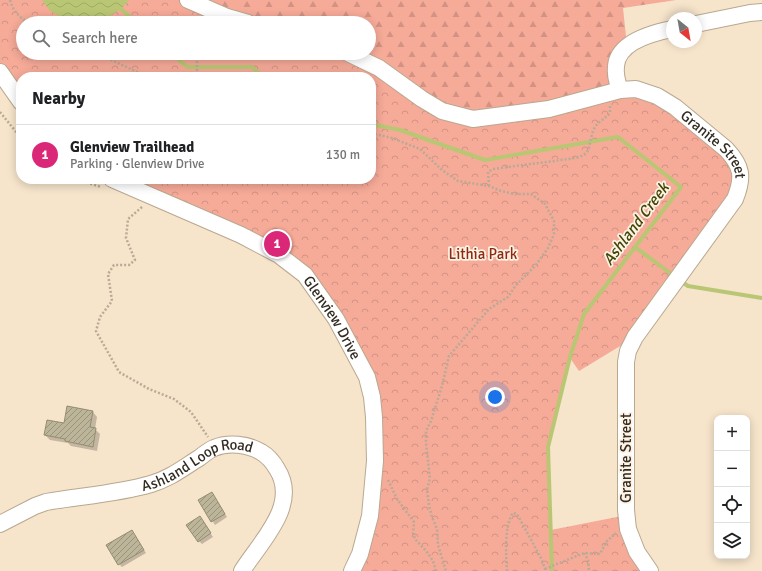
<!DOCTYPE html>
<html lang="en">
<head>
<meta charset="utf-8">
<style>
  body { margin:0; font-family:Signika,sans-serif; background:#f2f2f2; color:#202124 }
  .controls { position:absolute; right:12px; bottom:12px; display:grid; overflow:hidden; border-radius:8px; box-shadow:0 2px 10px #0003 }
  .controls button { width:36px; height:36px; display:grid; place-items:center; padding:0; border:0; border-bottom:1px solid #e0e0e0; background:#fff; color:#202124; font:20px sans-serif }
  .compass { position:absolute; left:666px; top:12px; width:36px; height:36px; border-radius:50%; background:#fff; box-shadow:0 2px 10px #0003; rotate:149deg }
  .you { position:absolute; left:495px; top:397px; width:14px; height:14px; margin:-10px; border:3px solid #fff; border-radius:50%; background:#1a73e8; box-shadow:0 0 0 6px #1a73e833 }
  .badge { display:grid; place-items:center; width:26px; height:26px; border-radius:50%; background:#db2777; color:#fff; font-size:13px; font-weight:700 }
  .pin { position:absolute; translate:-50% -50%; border:2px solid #fff; box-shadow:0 1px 4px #0006 }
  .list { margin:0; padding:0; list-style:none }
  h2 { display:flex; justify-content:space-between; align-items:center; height:52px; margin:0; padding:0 16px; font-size:17px }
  h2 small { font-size:13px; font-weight:400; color:#757577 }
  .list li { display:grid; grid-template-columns:26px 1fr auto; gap:12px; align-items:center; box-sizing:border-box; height:60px; padding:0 16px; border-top:1px solid #e0e0e0 }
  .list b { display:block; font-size:15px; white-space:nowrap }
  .list p { margin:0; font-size:13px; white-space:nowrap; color:#757577 }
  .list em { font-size:13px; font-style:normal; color:#757577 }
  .icon { flex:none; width:22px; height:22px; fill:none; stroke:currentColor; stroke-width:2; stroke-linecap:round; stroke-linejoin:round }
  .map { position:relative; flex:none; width:762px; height:571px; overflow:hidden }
  .search { position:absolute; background:#fff; box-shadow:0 2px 10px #0003; left:16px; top:16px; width:360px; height:44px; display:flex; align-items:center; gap:10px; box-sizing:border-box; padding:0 14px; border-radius:22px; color:#757577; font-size:15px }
  .panel { position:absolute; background:#fff; box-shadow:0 2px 10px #0003; left:16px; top:72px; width:360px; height:112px; border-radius:16px }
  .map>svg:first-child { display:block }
  .forest { fill:url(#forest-firs) }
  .park { fill:url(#park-crowns) }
  .water { fill:url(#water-waves) }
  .shadow { fill:#0003 }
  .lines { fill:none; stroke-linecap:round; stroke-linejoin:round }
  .stream { stroke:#b9c774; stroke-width:4 }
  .building { fill:url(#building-hatch); stroke:#938d72 }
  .minor-casing { stroke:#b9a890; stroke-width:18 }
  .path { stroke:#b9aa96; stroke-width:2.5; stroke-dasharray:2 2; stroke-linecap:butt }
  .minor { stroke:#fff; stroke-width:16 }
  .labels { text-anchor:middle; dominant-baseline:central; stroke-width:3.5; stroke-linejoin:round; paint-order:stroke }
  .street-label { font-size:15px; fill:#322b22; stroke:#fdf2e4 }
  .park-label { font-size:15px; fill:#8c2912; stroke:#fdf2e4 }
  .water-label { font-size:16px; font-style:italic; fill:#3f4604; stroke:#fdf2e4 }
</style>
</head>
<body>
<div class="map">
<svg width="762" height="571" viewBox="0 0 762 571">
  <defs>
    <pattern id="forest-firs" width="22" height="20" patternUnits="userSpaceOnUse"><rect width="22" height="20" fill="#f6aa98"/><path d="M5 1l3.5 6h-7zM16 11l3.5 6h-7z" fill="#d39283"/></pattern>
    <pattern id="park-crowns" width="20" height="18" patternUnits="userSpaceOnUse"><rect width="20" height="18" fill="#f6aa98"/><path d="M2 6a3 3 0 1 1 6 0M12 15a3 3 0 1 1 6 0" fill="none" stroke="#d39283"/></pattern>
    <pattern id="water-waves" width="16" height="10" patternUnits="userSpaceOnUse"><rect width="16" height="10" fill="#b9c774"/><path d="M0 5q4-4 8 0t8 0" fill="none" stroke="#a0ab64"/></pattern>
    <pattern id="building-hatch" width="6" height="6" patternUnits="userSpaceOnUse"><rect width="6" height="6" fill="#bcb59a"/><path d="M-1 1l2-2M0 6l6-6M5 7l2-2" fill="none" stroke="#99937d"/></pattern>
  </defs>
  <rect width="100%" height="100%" fill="#f6e4cb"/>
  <path class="forest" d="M 188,0 L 676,0 L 623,8 L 627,46 L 620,90 L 473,119 L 348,53 L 369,53 L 369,23 L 248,23 Z"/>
  <path class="park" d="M 0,0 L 188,0 L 248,23 L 23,23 L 23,53 L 348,53 L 473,119 L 636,89 L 726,149 L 740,187 L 635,337 L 579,371 L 570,358 L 548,447 L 551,530 L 627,515 L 650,571 L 352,571 L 360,554 L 372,397 L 305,275 L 112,179 L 371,179 L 371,77 L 21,77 L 21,102 L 0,72 Z"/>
  <path class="water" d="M 42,0 L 129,0 L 121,9 L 99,23 L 72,23 L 50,11 Z
    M 244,72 L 253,75 L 256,77 L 224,77 L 232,73 Z"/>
  <path class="shadow" d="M 93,412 L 97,417 L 95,429 L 100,434 L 97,451 L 71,446 L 68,443 L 50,440 L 45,435 L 65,424 Z
    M 212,493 L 227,517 L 215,525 L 199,500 Z
    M 202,520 L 213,537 L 202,544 L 199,541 Z
    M 132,531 L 146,553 L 122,567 L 119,564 Z"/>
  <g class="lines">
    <path class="stream" d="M 121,9 L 137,23
      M 171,53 L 187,67 L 252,67 L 263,77
      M 371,124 L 400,130 L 485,160 L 618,137 L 681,187 L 584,314 L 570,357 L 548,447 L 552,571
      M 635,247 L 674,276
      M 679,280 L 688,286 L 762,298"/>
  </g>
  <path class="building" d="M 67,406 L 93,411 L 90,427 L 96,428 L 93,447 L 65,441 L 65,439 L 44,435 L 47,420 L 64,423 Z
    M 212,492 L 225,514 L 211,522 L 198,500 Z
    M 200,516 L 211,533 L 198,542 L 186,525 Z
    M 132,530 L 144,550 L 118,565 L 106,545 Z"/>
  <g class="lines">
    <g class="minor-casing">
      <g id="minor">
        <path d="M 188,0 L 227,17 L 248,23"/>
        <path d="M 696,24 L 750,13 L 762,12"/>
        <path id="s1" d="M 348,53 L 379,68 L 422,99 L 442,111 L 473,119 L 549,109 L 620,90 L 636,89 L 657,96 L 675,107 L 726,149 C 742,166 744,177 735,199 L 635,337 L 628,351 L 626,362 L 626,510 L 628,529 L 637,552 L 650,571"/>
        <path d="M 0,72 L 21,102"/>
        <path d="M 620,90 C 617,82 615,74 616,66 C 618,42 652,33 672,29"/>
        <path id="s2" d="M 112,179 L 241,235 L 279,255 L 305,275 L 336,319 L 367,377 L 372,397 L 374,417 L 375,461 L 370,516 L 360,554 L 352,571"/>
        <path id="s3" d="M 0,524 L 35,506 L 46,502 C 80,496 117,494 151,484 C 169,479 183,468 199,458 C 203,455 209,450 214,448 C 228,442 248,444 261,452 C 268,456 273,462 277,469 C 300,505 260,542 242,571"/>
      </g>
    </g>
    <path class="path" d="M 10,0 C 13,11 19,17 29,23
      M 96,53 L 148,77
      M 197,53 L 197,77
      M 0,112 L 21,138
      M 371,133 L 392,138 L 420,149 L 442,170 L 458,181 L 489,186 L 501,191 L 515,194 L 531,194 L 545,204 L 554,221 L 554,234 L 548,248 L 536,265 L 516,285 L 508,297 L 489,309 L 449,356 L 442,386 L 431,421 L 426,431 L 426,443 L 430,478 L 427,490 L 429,505 L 432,517 L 437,529 L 438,545 L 446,571
      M 75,179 L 101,187
      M 489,186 L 488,172 L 493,169 L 569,159 C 595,155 586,148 594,129 C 597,122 605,119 610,113 L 610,106
      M 142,207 L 128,219 L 126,238 L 135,260 L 129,265 L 114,265 L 108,274 L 112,301 L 100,317 L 96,331 L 119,372 L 149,389 L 174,399 L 191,412 L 208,437
      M 388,480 L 397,499 L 414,522 L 413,533 L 415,539 L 427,552 L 433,561 L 436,571
      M 584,553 L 588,560 L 589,571
      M 545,569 L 584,553 L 600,554 L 607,541 L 616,533
      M 507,571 C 506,556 504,525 513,513 L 517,514 L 541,558 L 546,571"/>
    <use href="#minor" class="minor"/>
  </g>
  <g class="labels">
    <g class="street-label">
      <text stroke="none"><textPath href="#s1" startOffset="407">Granite Street</textPath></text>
      <text stroke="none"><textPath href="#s2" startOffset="267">Glenview Drive</textPath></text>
      <text transform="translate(626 458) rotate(-90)">Granite Street</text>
      <text stroke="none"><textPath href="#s3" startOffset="209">Ashland Loop Road</textPath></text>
    </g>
    <g class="park-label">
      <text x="483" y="254">Lithia Park</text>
    </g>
    <g class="water-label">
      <text transform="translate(636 224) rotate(-53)">Ashland Creek</text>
    </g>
  </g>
</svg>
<div class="controls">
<button>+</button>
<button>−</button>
<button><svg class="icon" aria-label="locate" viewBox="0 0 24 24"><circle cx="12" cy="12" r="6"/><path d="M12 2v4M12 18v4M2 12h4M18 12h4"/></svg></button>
<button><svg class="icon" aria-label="layers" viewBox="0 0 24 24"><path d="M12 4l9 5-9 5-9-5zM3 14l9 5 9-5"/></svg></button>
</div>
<svg class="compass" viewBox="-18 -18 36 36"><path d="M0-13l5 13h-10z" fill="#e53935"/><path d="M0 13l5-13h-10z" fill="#757577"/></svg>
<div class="you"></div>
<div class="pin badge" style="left:277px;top:244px">1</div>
<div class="search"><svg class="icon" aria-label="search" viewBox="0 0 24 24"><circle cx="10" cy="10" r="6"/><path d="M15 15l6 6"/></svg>Search here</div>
<section class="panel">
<h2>Nearby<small></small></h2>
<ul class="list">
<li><span class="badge">1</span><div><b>Glenview Trailhead</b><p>Parking · Glenview Drive</p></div><em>130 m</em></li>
</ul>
</section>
</div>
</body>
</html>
